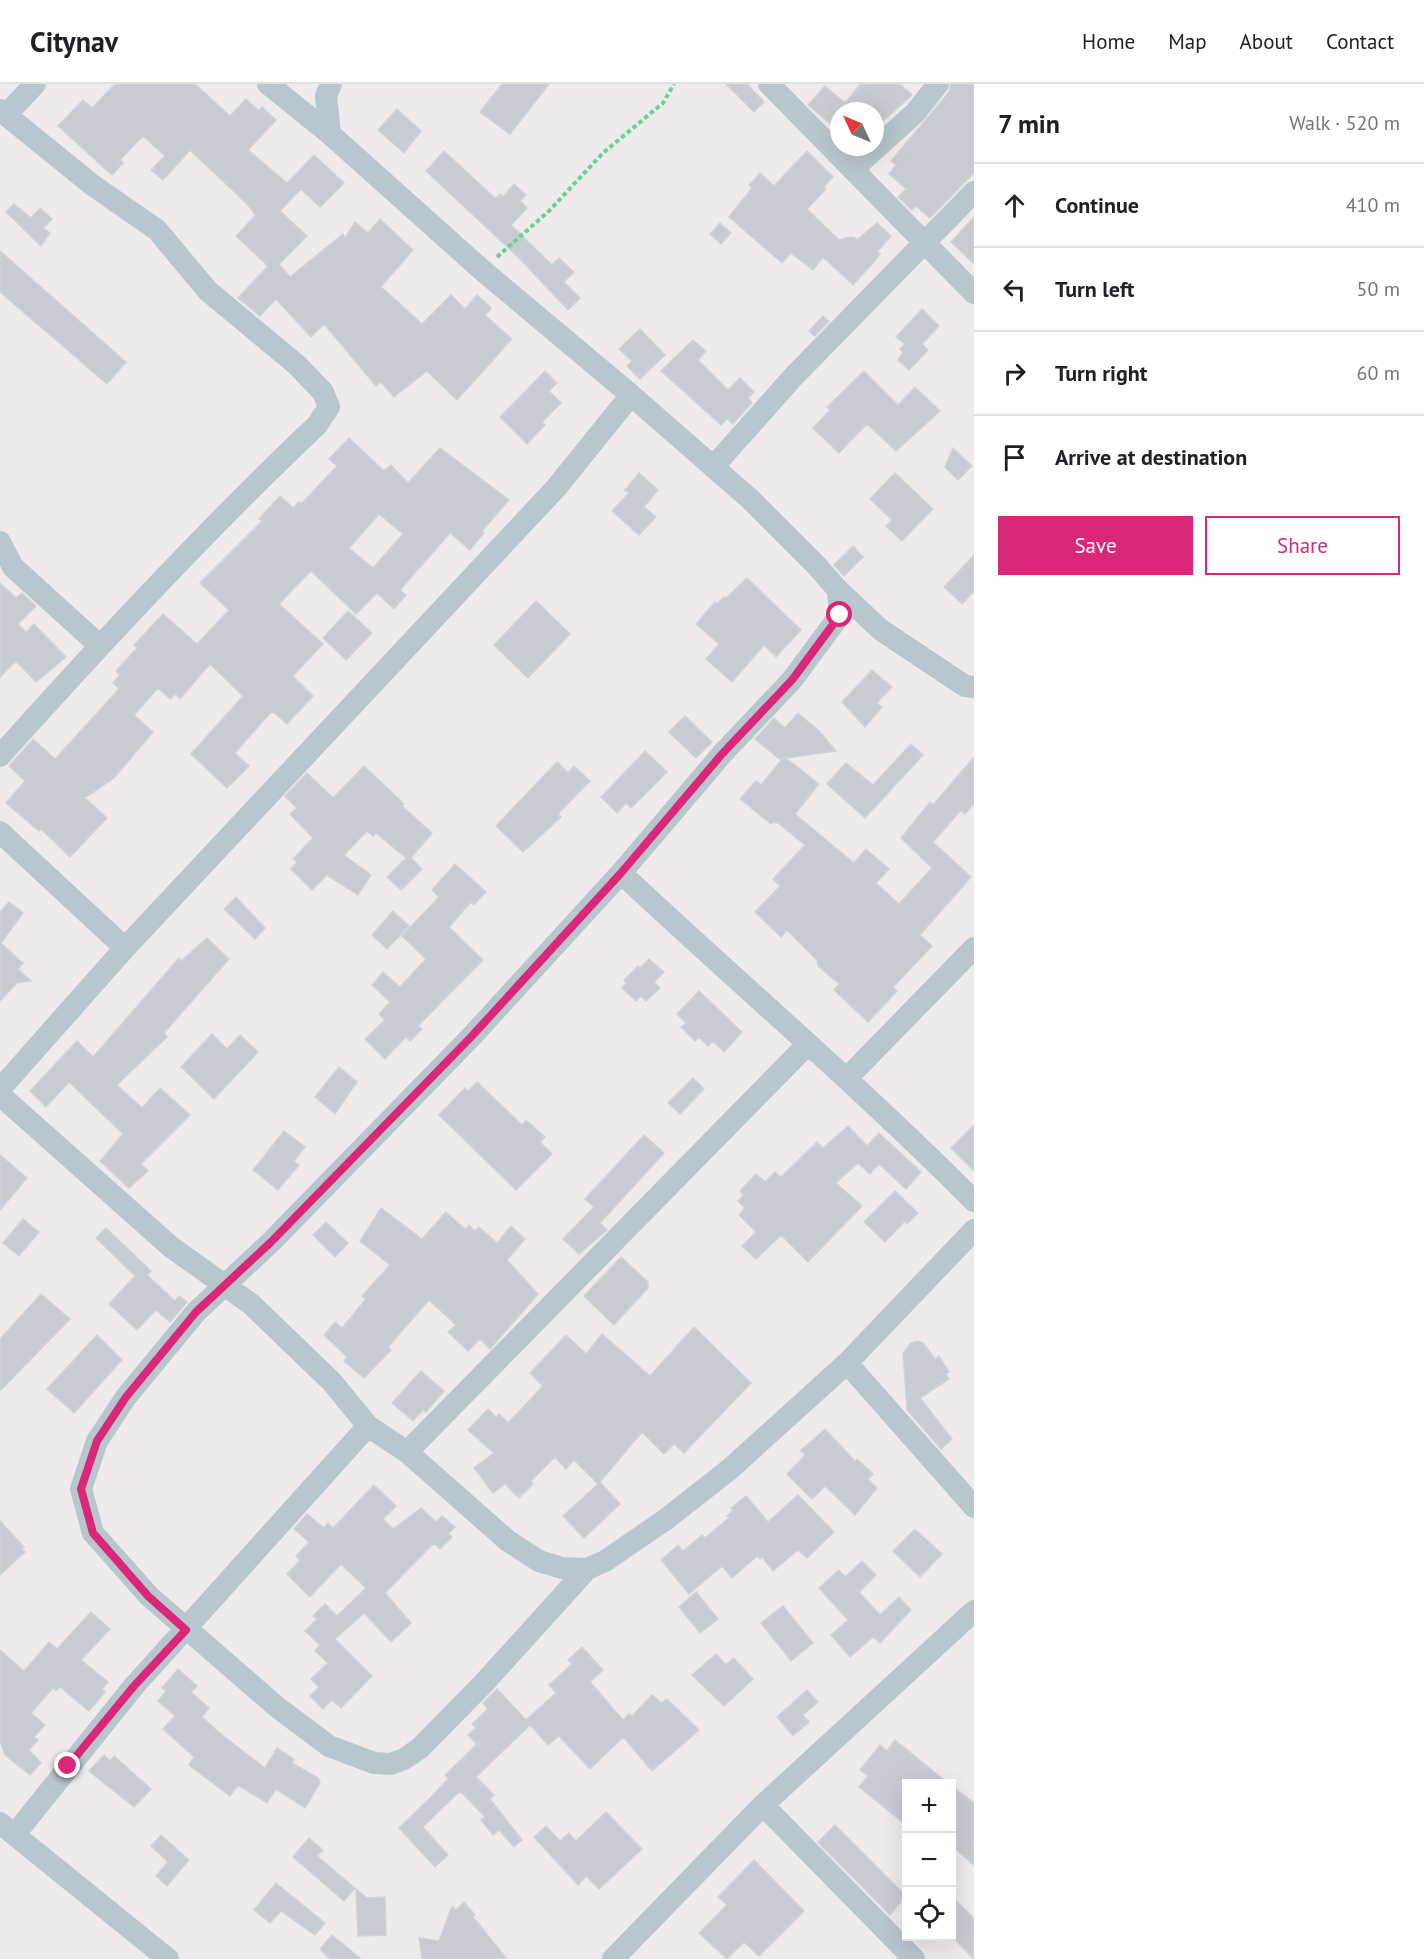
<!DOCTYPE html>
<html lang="en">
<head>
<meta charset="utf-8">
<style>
  body { margin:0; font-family:"PT Sans",sans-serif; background:#f2f2f2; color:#202124 }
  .controls { position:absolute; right:18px; bottom:18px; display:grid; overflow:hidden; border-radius:0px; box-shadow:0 6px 24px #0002 }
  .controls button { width:54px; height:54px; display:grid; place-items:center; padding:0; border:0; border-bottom:2px solid #e0e0e0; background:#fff; color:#202124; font:30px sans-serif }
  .compass { position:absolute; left:830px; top:18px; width:54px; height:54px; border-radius:50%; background:#fff; box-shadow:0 6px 24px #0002; rotate:314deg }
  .stop { position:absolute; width:18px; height:18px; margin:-14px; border:4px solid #db2777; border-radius:50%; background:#fff }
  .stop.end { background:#db2777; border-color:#fff; box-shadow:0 2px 6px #0008 }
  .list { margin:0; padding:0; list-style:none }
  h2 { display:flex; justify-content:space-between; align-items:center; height:78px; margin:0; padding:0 24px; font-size:26px }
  h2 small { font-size:20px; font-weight:400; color:#757577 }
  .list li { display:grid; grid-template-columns:39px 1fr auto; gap:18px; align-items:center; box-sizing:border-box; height:84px; padding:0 24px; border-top:2px solid #e0e0e0 }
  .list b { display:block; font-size:22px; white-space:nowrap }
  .list em { font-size:20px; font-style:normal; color:#757577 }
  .actions { display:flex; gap:12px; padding:18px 24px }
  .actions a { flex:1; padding:14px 0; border:2px solid #db2777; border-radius:0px; text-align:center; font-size:21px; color:#db2777 }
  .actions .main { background:#db2777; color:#fff }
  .icon { flex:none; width:33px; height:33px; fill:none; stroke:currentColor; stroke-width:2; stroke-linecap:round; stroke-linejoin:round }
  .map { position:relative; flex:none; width:974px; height:1875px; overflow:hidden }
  header { display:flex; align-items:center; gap:36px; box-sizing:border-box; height:84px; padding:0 30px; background:#fff; border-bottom:2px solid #e0e0e0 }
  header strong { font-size:28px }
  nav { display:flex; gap:33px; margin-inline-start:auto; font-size:21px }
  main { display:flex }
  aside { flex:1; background:#fff }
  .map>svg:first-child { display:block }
  .building { fill:#c8ccd2; stroke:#cfd3d8; stroke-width:1.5; fill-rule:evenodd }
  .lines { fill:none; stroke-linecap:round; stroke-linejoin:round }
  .path { stroke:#69d391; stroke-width:4; stroke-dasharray:4.5 3; stroke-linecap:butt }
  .minor { stroke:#b8c6cd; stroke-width:22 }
  .route { stroke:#db2777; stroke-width:8 }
</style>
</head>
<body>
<header>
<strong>Citynav</strong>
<nav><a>Home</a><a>Map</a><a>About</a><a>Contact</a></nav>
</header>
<main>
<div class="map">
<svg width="974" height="1875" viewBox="0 0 974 1875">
  <rect width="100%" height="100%" fill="#efebec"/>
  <path class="building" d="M 115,0 L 195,0 L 230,32 L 246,15 L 259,27 L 262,23 L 276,36 L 248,66 L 287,99 L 314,71 L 344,99 L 320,123 L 301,105 L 280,127 L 307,152 L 279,180 L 290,193 L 343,150 L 345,154 L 355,138 L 368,149 L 380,135 L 413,166 L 381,203 L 397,217 L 422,240 L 451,211 L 465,225 L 477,211 L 489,222 L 491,225 L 485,231 L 512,255 L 457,316 L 427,287 L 394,313 L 381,298 L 376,302 L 324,240 L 311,253 L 276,215 L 260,232 L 238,214 L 268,182 L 236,152 L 256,131 L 246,119 L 190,66 L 163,96 L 151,86 L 165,72 L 143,52 L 120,76 L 123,79 L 112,91 L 58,42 L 83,16 L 92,24 Z
    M 502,0 L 549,0 L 510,50 L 480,28 Z
    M 726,0 L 747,0 L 764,18 L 754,28 Z
    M 861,0 L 900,0 L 912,11 L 875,44 L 875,27 L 839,27 L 839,47 L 808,21 L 825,2 L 845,19 Z
    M 951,0 L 974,0 L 974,89 L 930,134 L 916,122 L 912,126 L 898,113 L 906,105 L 889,90 L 896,81 L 891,77 L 949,8 Z
    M 397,25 L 421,47 L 404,69 L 378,46 Z
    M 444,67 L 496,115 L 500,110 L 503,113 L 514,100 L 526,111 L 520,117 L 527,124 L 511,141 L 552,181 L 559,174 L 574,188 L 564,198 L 580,214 L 568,226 L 519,174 L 426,87 Z
    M 807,67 L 833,93 L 824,103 L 826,105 L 807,125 L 839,156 L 851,153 L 858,155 L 877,139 L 891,152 L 877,168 L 880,170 L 872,180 L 853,201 L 823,173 L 813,186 L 791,169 L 782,179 L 729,133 L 752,104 L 749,101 L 760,89 L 774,102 Z
    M 14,120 L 31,134 L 40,124 L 52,135 L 43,144 L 50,149 L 41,162 L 6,128 Z
    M 974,133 L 974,180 L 951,158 Z
    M 720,139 L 731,149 L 721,160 L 710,150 Z
    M 0,167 L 126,278 L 107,300 L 0,208 Z
    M 922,225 L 939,242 L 922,260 L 928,266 L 909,286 L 898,276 L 903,268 L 900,265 L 905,260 L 896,253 Z
    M 823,232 L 829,237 L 815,252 L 809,247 Z
    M 640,245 L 665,271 L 640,295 L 627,282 L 632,277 L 619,265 Z
    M 693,256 L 706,267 L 698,276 L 728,306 L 740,294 L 754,308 L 748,314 L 752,319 L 733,340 L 727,335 L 721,341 L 661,287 Z
    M 545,287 L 557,299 L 549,307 L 561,319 L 542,338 L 545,341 L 527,360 L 500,333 Z
    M 864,287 L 898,321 L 915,303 L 940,327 L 896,367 L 867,340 L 839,369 L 813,344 L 830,326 L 827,323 Z
    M 349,354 L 384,387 L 391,381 L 408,399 L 440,364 L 509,416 L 482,447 L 484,449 L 470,466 L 450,449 L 400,506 L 406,511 L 394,525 L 377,509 L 356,530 L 311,487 L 279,520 L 323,560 L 293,592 L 313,612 L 287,640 L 272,627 L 235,669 L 249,682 L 227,704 L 191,670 L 243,612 L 210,580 L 180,615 L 175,610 L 170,615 L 158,604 L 134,631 L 153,648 L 114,694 L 85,714 L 107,734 L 70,773 L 41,745 L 39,747 L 6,719 L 25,697 L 9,682 L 33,655 L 55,675 L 119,605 L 113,599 L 120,591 L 116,587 L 137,564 L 134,561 L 163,530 L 197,560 L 229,526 L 200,499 L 262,437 L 259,435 L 280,412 L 293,424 L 299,418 L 301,420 L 337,382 L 329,375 ZM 379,430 L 403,450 L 373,484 L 349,464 Z
    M 953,364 L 972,382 L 958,396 L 945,383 Z
    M 639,389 L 658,406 L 644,423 L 656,433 L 639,451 L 612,427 L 629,409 L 625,406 Z
    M 895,389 L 933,425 L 902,457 L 886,442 L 892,436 L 870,415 Z
    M 853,462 L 863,473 L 844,492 L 834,481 Z
    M 974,471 L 974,507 L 962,520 L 944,503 Z
    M 747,494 L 801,546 L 776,573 L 764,561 L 732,598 L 706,575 L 719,560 L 696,540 L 715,518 L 717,520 L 724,513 L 726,514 Z
    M 0,499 L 16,514 L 22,509 L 36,522 L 18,540 L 26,548 L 34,540 L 66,573 L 36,598 L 16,577 L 0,593 Z
    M 536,517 L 570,550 L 528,594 L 494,561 Z
    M 348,527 L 372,549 L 346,576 L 323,554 Z
    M 872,586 L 892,603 L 877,619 L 882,623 L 865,643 L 842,618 Z
    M 798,629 L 819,647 L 836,667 L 786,674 L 819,700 L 795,730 L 854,779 L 866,765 L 889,785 L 876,799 L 899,820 L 932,784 L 901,754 L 930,718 L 933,721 L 974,673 L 974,720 L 965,730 L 961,726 L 933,758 L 971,793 L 920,851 L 932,862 L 893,903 L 897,907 L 868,938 L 834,906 L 839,900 L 818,882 L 817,876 L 787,846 L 781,853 L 755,828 L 780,802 L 773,795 L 805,761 L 778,739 L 773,738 L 771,740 L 740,715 L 756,697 L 761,701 L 783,674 L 779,675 L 755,655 L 774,634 L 785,644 Z
    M 685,632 L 712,658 L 696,674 L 669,648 Z
    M 911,660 L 923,671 L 865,734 L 827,700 L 846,679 L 873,701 Z
    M 645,667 L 667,688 L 631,724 L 626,719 L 617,729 L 601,713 Z
    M 557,678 L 568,689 L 574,682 L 590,697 L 558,730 L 561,733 L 523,768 L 496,742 Z
    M 364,682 L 404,720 L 402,722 L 432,749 L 411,774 L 422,785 L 401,806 L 387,793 L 406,774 L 376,749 L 373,752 L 367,747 L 344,771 L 371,791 L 358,811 L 327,791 L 312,806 L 291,785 L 297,778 L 293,775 L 313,754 L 290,730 L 297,724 L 285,712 L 307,689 L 333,714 Z
    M 455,780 L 486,808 L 474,821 L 471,818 L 449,843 L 483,876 L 418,942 L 422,945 L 410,957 L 406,953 L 385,975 L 365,955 L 385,936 L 379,930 L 390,918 L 372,901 L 383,888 L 400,903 L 426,875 L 402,852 L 439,813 L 432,806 Z
    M 236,813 L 265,844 L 255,855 L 224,825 Z
    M 9,818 L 23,829 L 1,859 L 23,879 L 18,885 L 31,897 L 17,899 L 0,917 L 0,828 Z
    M 393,827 L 409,842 L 387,865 L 372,851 Z
    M 207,854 L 229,875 L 164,949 L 167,953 L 117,1001 L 142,1024 L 160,1004 L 190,1031 L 141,1080 L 148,1087 L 129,1104 L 100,1077 L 123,1050 L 69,998 L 46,1023 L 30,1007 L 77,957 L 93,973 L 179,874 L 181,877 Z
    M 649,875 L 664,888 L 654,898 L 660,904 L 646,917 L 641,912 L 636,917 L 622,904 L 626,899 L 624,896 L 638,882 L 640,884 Z
    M 699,907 L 742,948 L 724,968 L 713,957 L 708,962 L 699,953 L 695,957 L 681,943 L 686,939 L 677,930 Z
    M 212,950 L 227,965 L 240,951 L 258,968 L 214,1015 L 181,983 Z
    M 339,983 L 357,998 L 335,1030 L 315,1013 Z
    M 693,994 L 704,1005 L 680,1030 L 668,1019 Z
    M 477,998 L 522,1041 L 526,1036 L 545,1053 L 540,1058 L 552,1070 L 516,1106 L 439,1031 L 465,1004 L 468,1007 Z
    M 974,1041 L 974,1087 L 951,1064 Z
    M 848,1042 L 867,1062 L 879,1049 L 921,1088 L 906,1105 L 879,1080 L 870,1090 L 858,1079 L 836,1099 L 862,1122 L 808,1178 L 781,1151 L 756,1175 L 742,1162 L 756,1148 L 739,1131 L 745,1124 L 738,1117 L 744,1111 L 740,1107 L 756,1090 L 765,1098 L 775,1088 L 781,1093 L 817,1058 L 823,1064 Z
    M 284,1047 L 305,1063 L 294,1077 L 299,1081 L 278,1106 L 253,1086 Z
    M 644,1051 L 664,1069 L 600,1139 L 607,1146 L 579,1170 L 563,1155 L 594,1123 L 585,1115 Z
    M 0,1071 L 27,1094 L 0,1126 Z
    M 895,1107 L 918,1129 L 907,1140 L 905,1137 L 885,1158 L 864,1138 Z
    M 381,1124 L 422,1155 L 446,1128 L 465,1145 L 469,1141 L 475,1147 L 479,1143 L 497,1159 L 511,1142 L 525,1155 L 507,1176 L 538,1210 L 490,1265 L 480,1255 L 468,1267 L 448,1248 L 456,1241 L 429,1216 L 388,1263 L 391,1266 L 364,1294 L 344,1277 L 347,1273 L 324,1251 L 335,1238 L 342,1244 L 366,1215 L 362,1212 L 390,1181 L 360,1157 Z
    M 23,1135 L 39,1148 L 19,1172 L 3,1159 Z
    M 326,1138 L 348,1159 L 335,1173 L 313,1151 Z
    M 106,1144 L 151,1187 L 147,1191 L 175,1217 L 179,1212 L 187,1218 L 170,1238 L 156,1226 L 137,1246 L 109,1220 L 135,1192 L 96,1154 Z
    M 621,1173 L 648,1198 L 648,1204 L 614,1241 L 584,1212 Z
    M 41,1210 L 70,1235 L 0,1307 L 0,1255 Z
    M 694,1243 L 751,1299 L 684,1369 L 674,1360 L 664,1370 L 642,1348 L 600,1398 L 620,1420 L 584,1454 L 563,1432 L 598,1400 L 574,1376 L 566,1385 L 555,1373 L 531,1397 L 533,1400 L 519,1414 L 505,1400 L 493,1409 L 474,1384 L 494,1369 L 468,1346 L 488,1325 L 496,1333 L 499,1330 L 508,1339 L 543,1302 L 530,1289 L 566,1251 L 586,1270 L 602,1250 L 650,1292 Z
    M 97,1251 L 122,1276 L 74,1329 L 47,1305 Z
    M 917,1257 L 923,1259 L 935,1275 L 939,1272 L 949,1288 L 946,1290 L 949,1295 L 920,1314 L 952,1355 L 941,1365 L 907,1326 L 903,1269 L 911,1259 Z
    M 421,1287 L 444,1307 L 426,1328 L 423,1326 L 413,1337 L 392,1319 Z
    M 825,1345 L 855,1377 L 857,1375 L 873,1390 L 868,1395 L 877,1404 L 855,1431 L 825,1402 L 812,1415 L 787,1390 L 805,1371 L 801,1366 Z
    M 374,1401 L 396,1422 L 383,1435 L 393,1445 L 421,1424 L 436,1438 L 442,1432 L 455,1443 L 448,1450 L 452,1453 L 440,1465 L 434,1459 L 385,1509 L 411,1539 L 391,1558 L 364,1529 L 335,1555 L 372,1592 L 341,1624 L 332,1616 L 323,1625 L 310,1612 L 319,1603 L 311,1595 L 328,1579 L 315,1567 L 320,1561 L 305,1547 L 317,1535 L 313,1532 L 325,1520 L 337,1532 L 366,1504 L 341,1480 L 310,1513 L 287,1490 L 300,1476 L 296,1472 L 309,1458 L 294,1445 L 307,1430 L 324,1444 L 328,1439 L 333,1444 Z
    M 798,1411 L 834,1448 L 807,1474 L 798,1466 L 773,1487 L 762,1473 L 760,1475 L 757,1472 L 732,1494 L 722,1482 L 689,1510 L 661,1476 L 678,1461 L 683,1467 L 702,1451 L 705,1454 L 729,1434 L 727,1432 L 733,1426 L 731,1424 L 746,1412 L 768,1438 Z
    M 0,1437 L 24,1463 L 22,1465 L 25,1468 L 0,1491 Z
    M 915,1445 L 942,1470 L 920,1493 L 893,1467 Z
    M 862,1477 L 876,1491 L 859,1508 L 880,1531 L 899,1513 L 911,1526 L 880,1559 L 873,1553 L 850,1573 L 831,1551 L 848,1536 L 819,1504 L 839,1486 L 845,1493 Z
    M 696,1508 L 718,1535 L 700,1549 L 679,1523 Z
    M 783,1522 L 813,1559 L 791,1577 L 761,1539 Z
    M 91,1528 L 110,1545 L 81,1576 L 108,1598 L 102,1605 L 105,1608 L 89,1627 L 60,1603 L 56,1607 L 53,1604 L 31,1629 L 45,1641 L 34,1653 L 38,1656 L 29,1666 L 41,1679 L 30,1691 L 5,1671 L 0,1657 L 0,1566 L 24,1587 L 49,1558 L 57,1565 Z
    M 582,1563 L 603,1586 L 590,1598 L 623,1636 L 629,1630 L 632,1632 L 652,1611 L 662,1619 L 667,1615 L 699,1646 L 652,1687 L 623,1653 L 590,1685 L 559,1652 L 548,1661 L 530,1641 L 476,1693 L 494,1711 L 490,1715 L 522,1756 L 514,1763 L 499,1746 L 493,1751 L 481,1736 L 485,1733 L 460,1707 L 423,1743 L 448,1771 L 435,1783 L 399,1744 L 431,1713 L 448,1695 L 445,1691 L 477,1660 L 468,1651 L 476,1644 L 472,1640 L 488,1625 L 483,1619 L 497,1605 L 526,1636 L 556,1609 L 549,1601 L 572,1580 L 568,1576 Z
    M 716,1570 L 726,1581 L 734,1574 L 753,1595 L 724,1622 L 692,1591 Z
    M 178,1585 L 197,1602 L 191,1608 L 209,1624 L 202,1633 L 222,1651 L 265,1684 L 277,1664 L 294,1675 L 292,1679 L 318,1694 L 320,1699 L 305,1724 L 276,1705 L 267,1719 L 238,1701 L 230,1712 L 189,1681 L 194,1673 L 163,1645 L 175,1632 L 158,1617 L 166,1607 L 162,1604 Z
    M 807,1606 L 818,1618 L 803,1631 L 809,1638 L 793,1652 L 777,1633 Z
    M 895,1656 L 949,1700 L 906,1700 L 906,1741 L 859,1703 L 868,1692 L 860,1686 L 880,1661 L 887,1667 Z
    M 104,1671 L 110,1677 L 114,1672 L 151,1705 L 134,1723 L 89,1687 Z
    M 951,1701 L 974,1719 L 974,1781 L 951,1761 Z
    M 606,1728 L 642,1765 L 599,1805 L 586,1792 L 578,1801 L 534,1753 L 546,1742 L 560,1757 L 569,1749 L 576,1757 Z
    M 835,1741 L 906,1812 L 890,1831 L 818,1758 Z
    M 161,1751 L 189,1776 L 167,1802 L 156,1792 L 168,1778 L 151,1762 Z
    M 309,1754 L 323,1766 L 317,1772 L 355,1804 L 344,1817 L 293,1773 Z
    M 754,1776 L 804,1827 L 759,1872 L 744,1858 L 727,1875 L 699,1849 L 727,1821 L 718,1813 Z
    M 276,1799 L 325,1839 L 315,1851 L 281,1827 L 270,1839 L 254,1826 Z
    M 356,1805 L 367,1814 L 385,1813 L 386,1851 L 358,1852 Z
    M 951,1812 L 974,1834 L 974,1875 L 951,1852 Z
    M 464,1818 L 475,1831 L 473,1833 L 507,1875 L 422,1875 L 419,1854 L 439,1857 L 452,1822 L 456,1826 Z
    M 332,1851 L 361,1875 L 330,1875 L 320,1865 Z"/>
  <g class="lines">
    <path class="path" d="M 497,173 L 549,127 L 603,69 L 663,19 L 674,0"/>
    <path class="minor" d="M 268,0 L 330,50
      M 769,0 L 974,209
      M 0,26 L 91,100 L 157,146 L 208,207 L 297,281 L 323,308 L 329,323 L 317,341 C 206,446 102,558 0,672
      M 6,31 L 35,0
      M 854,84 L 915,29 L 938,0
      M 713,383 L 794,292 L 974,108
      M 0,458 L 13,483 L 99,561
      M 838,506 L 881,546 L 965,602 L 974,603
      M 0,748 L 125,864
      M 621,789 C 738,899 861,1003 974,1117
      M 848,993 L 974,864
      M 0,1005 L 125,864 L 556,404 L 631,311 L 482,186 L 330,50 L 326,12 L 331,0
      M 0,1011 L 171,1163 L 251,1220 L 332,1298 L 368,1342 L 407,1368 L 508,1457 L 539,1477 L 562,1484 L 587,1485 L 605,1477 L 665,1436 L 730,1385 L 847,1279 L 974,1146
      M 847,1279 L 974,1423
      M 407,1368 L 807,961
      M 587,1485 L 483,1600 L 420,1664 L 404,1675 L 391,1680 L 374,1679 L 329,1662 L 277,1623 L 149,1512 L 93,1449 L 81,1405 L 97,1357 L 126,1313 L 196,1228 L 271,1158 L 471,953 L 621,789 L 722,670 L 792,596 L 840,531 L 838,506 L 817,482 L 750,415 L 631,311
      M 763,1721 L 914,1875
      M 0,1739 L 168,1875
      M 15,1750 L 134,1602 L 368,1342
      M 613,1875 L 763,1721 L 974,1527"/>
  </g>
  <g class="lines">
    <path class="route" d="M 68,1682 L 134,1602 L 186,1546 L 148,1512 L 93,1449 L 81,1405 L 97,1357 L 126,1313 L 196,1228 L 271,1158 L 471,953 L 621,789 L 722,670 L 792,596 L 840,531"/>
  </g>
</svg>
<div class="controls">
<button>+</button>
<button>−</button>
<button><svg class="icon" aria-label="locate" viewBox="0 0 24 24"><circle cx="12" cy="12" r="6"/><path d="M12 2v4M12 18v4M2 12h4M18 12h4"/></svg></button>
</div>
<svg class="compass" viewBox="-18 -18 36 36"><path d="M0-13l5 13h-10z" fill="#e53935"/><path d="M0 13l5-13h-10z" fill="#757577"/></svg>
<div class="stop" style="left:840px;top:531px"></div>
<div class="stop end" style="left:68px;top:1682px"></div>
</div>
<aside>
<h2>7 min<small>Walk · 520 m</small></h2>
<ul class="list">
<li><svg class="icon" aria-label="ahead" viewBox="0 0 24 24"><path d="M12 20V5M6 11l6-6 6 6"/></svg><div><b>Continue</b></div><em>410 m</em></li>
<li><svg class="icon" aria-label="left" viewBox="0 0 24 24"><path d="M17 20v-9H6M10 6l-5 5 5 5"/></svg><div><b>Turn left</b></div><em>50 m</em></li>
<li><svg class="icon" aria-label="right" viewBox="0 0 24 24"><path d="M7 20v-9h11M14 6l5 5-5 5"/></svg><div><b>Turn right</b></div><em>60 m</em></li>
<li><svg class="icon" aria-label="arrive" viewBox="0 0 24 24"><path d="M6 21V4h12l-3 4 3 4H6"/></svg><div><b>Arrive at destination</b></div></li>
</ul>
<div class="actions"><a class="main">Save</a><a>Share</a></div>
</aside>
</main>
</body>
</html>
